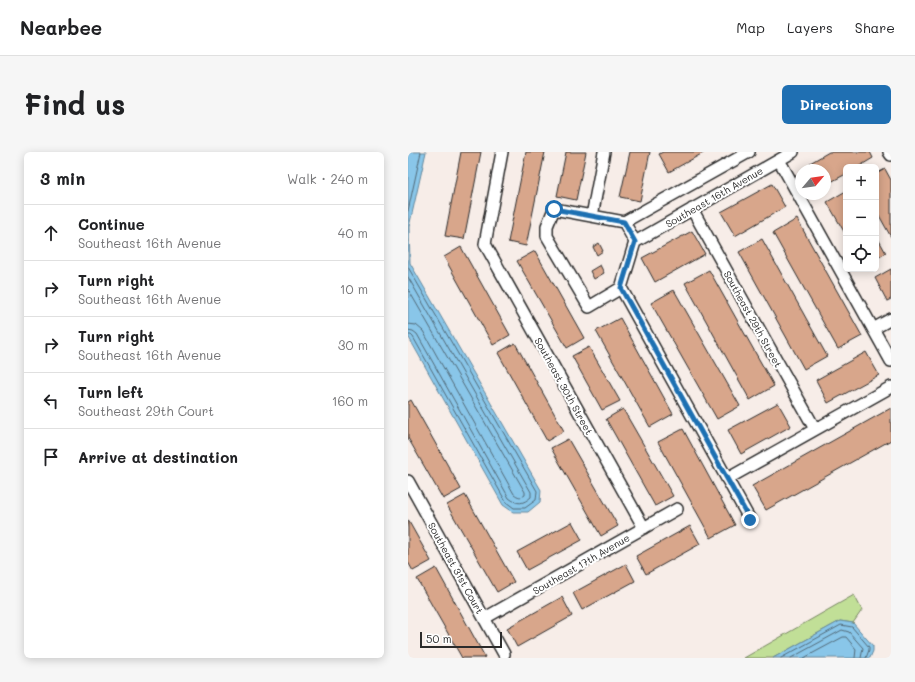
<!DOCTYPE html>
<html lang="en">
<head>
<meta charset="utf-8">
<style>
  body { margin:0; font-family:Mali,sans-serif; background:#f6f6f6; color:#202124 }
  .controls { position:absolute; right:12px; top:12px; display:grid; overflow:hidden; border-radius:6px; box-shadow:0 2px 10px #0003 }
  .controls button { width:36px; height:36px; display:grid; place-items:center; padding:0; border:0; border-bottom:1px solid #e0e0e0; background:#fff; color:#202124; font:20px sans-serif }
  .compass { position:absolute; left:387px; top:12px; width:36px; height:36px; border-radius:50%; background:#fff; box-shadow:0 2px 10px #0003; rotate:61deg }
  .scale { position:absolute; left:12px; bottom:10px; width:82px; box-sizing:border-box; padding-left:4px; border:2px solid #2b2b2b; border-top:0; font-size:11px; line-height:14px; white-space:nowrap; color:#2b2b2b; -webkit-text-stroke:3px #fff; paint-order:stroke }
  .stop { position:absolute; width:12px; height:12px; margin:-9px; border:3px solid #1f6fb2; border-radius:50%; background:#fff }
  .stop.end { background:#1f6fb2; border-color:#fff; box-shadow:0 1px 4px #0008 }
  .list { margin:0; padding:0; list-style:none }
  h2 { display:flex; justify-content:space-between; align-items:center; height:52px; margin:0; padding:0 16px; font-size:17px }
  h2 small { font-size:13px; font-weight:400; color:#757577 }
  .list li { display:grid; grid-template-columns:26px 1fr auto; gap:12px; align-items:center; box-sizing:border-box; height:56px; padding:0 16px; border-top:1px solid #e0e0e0 }
  .list b { display:block; font-size:15px; white-space:nowrap }
  .list p { margin:0; font-size:13px; white-space:nowrap; color:#757577 }
  .list em { font-size:13px; font-style:normal; color:#757577 }
  .icon { flex:none; width:22px; height:22px; fill:none; stroke:currentColor; stroke-width:2; stroke-linecap:round; stroke-linejoin:round }
  .map { position:relative; flex:none; width:483px; height:506px; overflow:hidden; border-radius:6px }
  header { display:flex; align-items:center; gap:24px; box-sizing:border-box; height:56px; padding:0 20px; background:#fff; border-bottom:1px solid #e0e0e0 }
  header strong { font-size:19px }
  nav { display:flex; gap:22px; margin-inline-start:auto; font-size:14px }
  .intro { display:flex; align-items:center; justify-content:space-between; box-sizing:border-box; height:96px; padding:0 24px }
  h1 { margin:0; font-size:28px }
  .button { padding:10px 18px; border-radius:6px; background:#1f6fb2; color:#fff; font-size:14px; font-weight:700 }
  main { display:flex; gap:24px; padding:0 24px }
  aside { flex:1; background:#fff; border-radius:6px; box-shadow:0 2px 10px #0003 }
  .map>svg:first-child { display:block }
  .green { fill:#c1df97; stroke:#768561 }
  .water { fill:#89c6e9; stroke:#63889d }
  .lines { fill:none; stroke-linecap:round; stroke-linejoin:round }
  .shore { stroke:#516977; stroke-width:1 }
  .building { fill:#d8a68b; stroke:#2b2b2b }
  .street-casing { stroke:#2b2b2b; stroke-width:14 }
  .street { stroke:#fff; stroke-width:11 }
  .route { stroke:#1f6fb2; stroke-width:5 }
  .labels { text-anchor:middle; dominant-baseline:central; stroke-width:4; stroke-linejoin:round; paint-order:stroke }
  .street-label { font-size:10px; fill:#2b2b2b; stroke:#fff }
</style>
</head>
<body>
<header>
<strong>Nearbee</strong>
<nav><a>Map</a><a>Layers</a><a>Share</a></nav>
</header>
<div class="intro"><h1>Find us</h1><a class="button">Directions</a></div>
<main>
<aside>
<h2>3 min<small>Walk · 240 m</small></h2>
<ul class="list">
<li><svg class="icon" aria-label="ahead" viewBox="0 0 24 24"><path d="M12 20V5M6 11l6-6 6 6"/></svg><div><b>Continue</b><p>Southeast 16th Avenue</p></div><em>40 m</em></li>
<li><svg class="icon" aria-label="right" viewBox="0 0 24 24"><path d="M7 20v-9h11M14 6l5 5-5 5"/></svg><div><b>Turn right</b><p>Southeast 16th Avenue</p></div><em>10 m</em></li>
<li><svg class="icon" aria-label="right" viewBox="0 0 24 24"><path d="M7 20v-9h11M14 6l5 5-5 5"/></svg><div><b>Turn right</b><p>Southeast 16th Avenue</p></div><em>30 m</em></li>
<li><svg class="icon" aria-label="left" viewBox="0 0 24 24"><path d="M17 20v-9H6M10 6l-5 5 5 5"/></svg><div><b>Turn left</b><p>Southeast 29th Court</p></div><em>160 m</em></li>
<li><svg class="icon" aria-label="arrive" viewBox="0 0 24 24"><path d="M6 21V4h12l-3 4 3 4H6"/></svg><div><b>Arrive at destination</b></div></li>
</ul>
</aside>
<div class="map">
<svg width="483" height="506" viewBox="0 0 483 506">
  <rect width="100%" height="100%" fill="#f7ede8"/>
  <filter id="ink" filterUnits="userSpaceOnUse"><feTurbulence type="fractalNoise" baseFrequency=".025" numOctaves="2"/><feDisplacementMap in="SourceGraphic" scale="8" xChannelSelector="R" yChannelSelector="G"/><feConvolveMatrix kernelMatrix="1 2 1 2 8 2 1 2 1" color-interpolation-filters="sRGB"/></filter>
  <g filter="url(#ink)">
    <path class="green" d="M 446,443 L 454,458 L 445,471 L 432,469 L 365,506 L 336,506 Z"/>
    <path class="water" d="M 0,0 L 18,0 L 1,75 L 2,111 L 133,338 L 132,350 L 120,360 L 105,360 L 95,353 L 0,184 Z
      M 432,469 L 445,471 L 465,494 L 465,499 L 462,506 L 365,506 Z"/>
    <g class="lines">
      <path class="shore" d="M 0,59 L 13,0
        M 0,115 L 129,339 L 128,348 L 117,356 L 106,356 L 98,350 L 5,185 L 3,183 L 0,183
        M 0,125 L 123,340 L 123,345 C 115,352 110,353 101,346 L 9,182 L 5,179 L 0,178
        M 0,137 L 117,340 L 117,343 C 113,346 110,345 106,342 L 15,179 L 8,173 L 0,172
        M 373,506 L 433,473 L 444,475 L 461,495 L 461,498 L 458,506
        M 383,506 L 434,478 L 441,480 L 455,496 L 453,506
        M 396,506 L 435,485 L 438,485 L 448,497 L 447,506"/>
    </g>
    <path class="building" d="M 53,0 L 73,0 L 56,87 L 37,84 Z
      M 118,0 L 137,0 L 118,94 L 100,90 Z
      M 158,0 L 178,0 L 168,48 L 149,44 Z
      M 222,0 L 242,0 L 232,49 L 212,45 Z
      M 255,0 L 297,0 L 261,20 L 251,2 Z
      M 421,0 L 462,0 L 465,6 L 450,15 L 438,15 L 438,22 L 417,33 L 417,18 L 406,18 L 402,11 Z
      M 477,17 L 483,28 L 483,85 L 468,58 L 468,22 Z
      M 364,32 L 377,55 L 327,84 L 313,60 Z
      M 438,39 L 438,83 L 419,50 Z
      M 389,67 L 454,184 L 430,197 L 365,81 Z
      M 284,79 L 297,102 L 247,130 L 234,106 Z
      M 468,83 L 478,101 L 468,107 Z
      M 354,87 L 419,204 L 396,217 L 331,100 Z
      M 191,91 L 195,99 L 189,103 L 185,95 Z
      M 53,95 L 102,183 L 85,193 L 36,105 Z
      M 127,99 L 176,186 L 159,196 L 109,109 Z
      M 192,113 L 196,121 L 186,127 L 182,119 Z
      M 483,117 L 483,147 L 479,149 L 467,126 Z
      M 301,118 L 366,234 L 342,248 L 277,131 Z
      M 266,138 L 332,254 L 309,267 L 243,151 Z
      M 212,166 L 265,262 L 242,275 L 188,179 Z
      M 107,191 L 156,279 L 139,289 L 90,201 Z
      M 181,195 L 212,249 L 194,258 L 164,204 Z
      M 458,200 L 471,223 L 420,251 L 408,228 Z
      M 3,248 L 53,337 L 35,347 L 0,286 L 0,250 Z
      M 370,251 L 383,274 L 333,302 L 320,278 Z
      M 483,256 L 483,288 L 358,358 L 344,334 Z
      M 215,257 L 265,344 L 247,354 L 198,267 Z
      M 275,277 L 327,373 L 303,386 L 250,290 Z
      M 160,287 L 210,374 L 193,384 L 143,296 Z
      M 57,343 L 106,430 L 89,440 L 39,353 Z
      M 0,368 L 23,409 L 5,419 L 0,410 Z
      M 164,370 L 174,388 L 119,418 L 109,400 Z
      M 282,374 L 292,392 L 238,422 L 228,404 Z
      M 218,412 L 227,429 L 174,458 L 165,441 Z
      M 28,416 L 77,505 L 75,506 L 54,506 L 9,427 Z
      M 154,445 L 164,464 L 109,495 L 99,476 Z"/>
    <g class="lines">
      <g class="street-casing">
        <path id="street" d="M 94,0 L 77,92 L 236,376
          M 481,0 L 483,3
          M 371,8 L 483,209
          M 284,57 L 407,277
          M 184,64 L 196,0
          M 216,70 L 227,90 L 213,136 L 181,155 L 139,84 L 139,74 L 146,57 L 216,70 L 341,0
          M 227,90 L 385,0
          M 213,136 L 342,368
          M 465,177 L 483,167
          M 319,327 L 483,235
          M 0,329 L 96,502
          M 77,466 L 269,357"/>
      </g>
      <use href="#street" class="street"/>
    </g>
  </g>
  <g class="lines" filter="url(#ink)">
    <path class="route" d="M 146,57 L 216,70 L 227,90 L 213,136 L 342,368"/>
  </g>
  <g class="labels">
    <g class="street-label">
      <text transform="translate(306 45) rotate(-30)">Southeast 16th Avenue</text>
      <text transform="translate(345 167) rotate(61)">Southeast 29th Street</text>
      <text transform="translate(156 234) rotate(61)">Southeast 30th Street</text>
      <text transform="translate(173 412) rotate(-30)">Southeast 17th Avenue</text>
      <text transform="translate(48 416) rotate(61)">Southeast 31st Court</text>
    </g>
  </g>
</svg>
<div class="controls">
<button>+</button>
<button>−</button>
<button><svg class="icon" aria-label="locate" viewBox="0 0 24 24"><circle cx="12" cy="12" r="6"/><path d="M12 2v4M12 18v4M2 12h4M18 12h4"/></svg></button>
</div>
<svg class="compass" viewBox="-18 -18 36 36"><path d="M0-13l5 13h-10z" fill="#e53935"/><path d="M0 13l5-13h-10z" fill="#757577"/></svg>
<div class="scale">50 m</div>
<div class="stop" style="left:146px;top:57px"></div>
<div class="stop end" style="left:342px;top:368px"></div>
</div>
</main>
</body>
</html>
